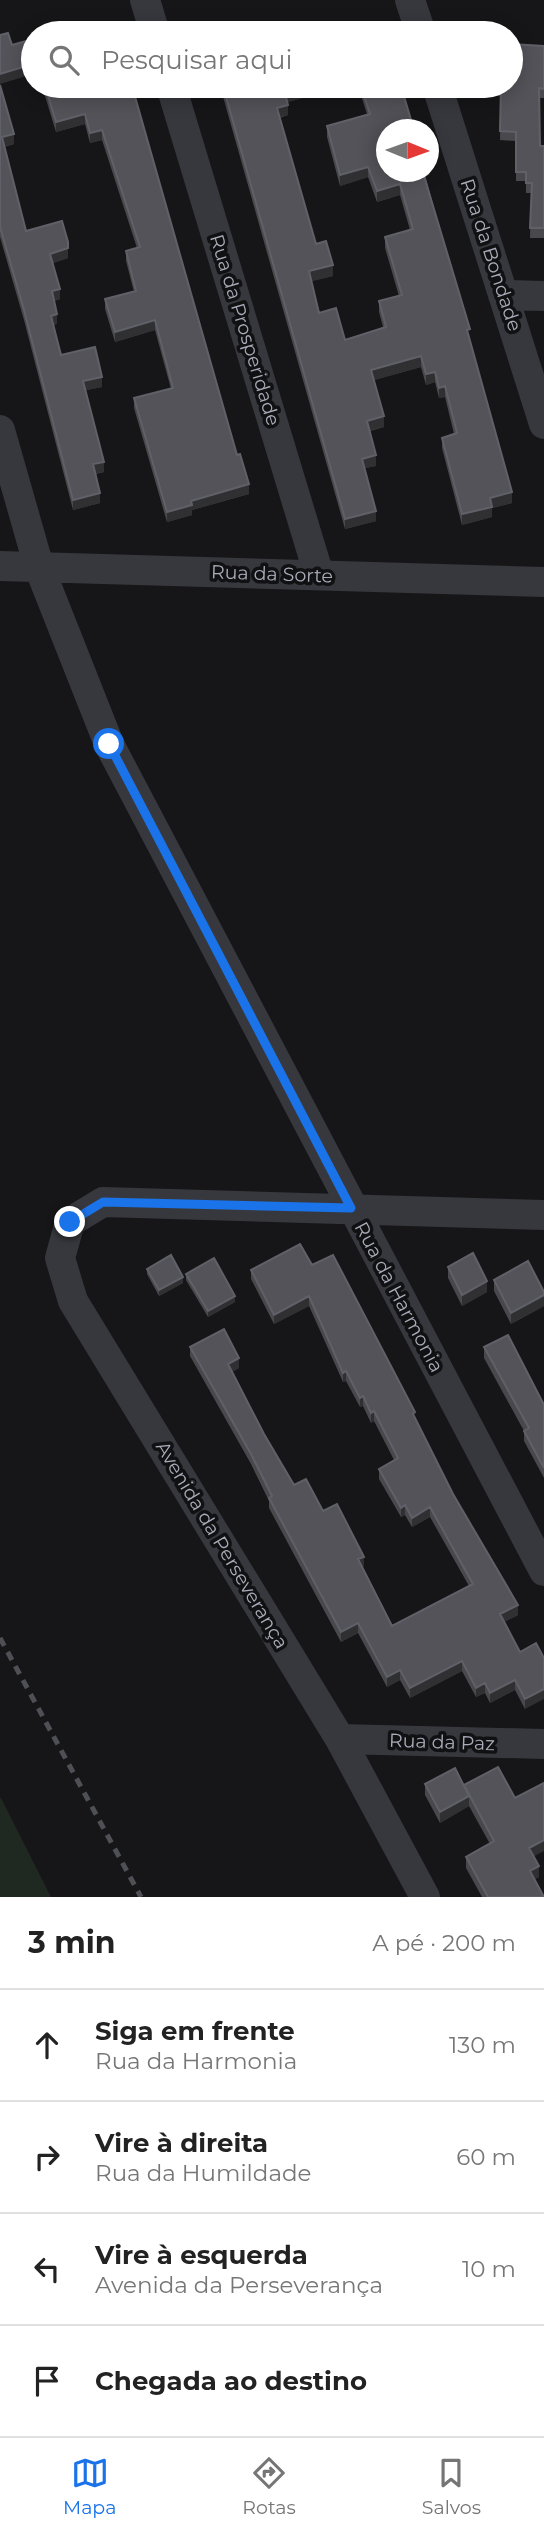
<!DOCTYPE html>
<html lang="pt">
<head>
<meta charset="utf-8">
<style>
  body { margin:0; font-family:Montserrat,sans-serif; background:#f2f2f2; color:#222 }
  .compass { position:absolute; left:376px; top:119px; width:63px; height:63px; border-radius:50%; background:#fff; box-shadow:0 4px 18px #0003; rotate:91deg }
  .stop { position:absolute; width:21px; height:21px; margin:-16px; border:5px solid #1a73e8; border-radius:50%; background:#fff }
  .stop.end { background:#1a73e8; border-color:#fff; box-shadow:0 2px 7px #0008 }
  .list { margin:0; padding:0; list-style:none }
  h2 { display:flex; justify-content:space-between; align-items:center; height:91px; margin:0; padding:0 28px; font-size:30px }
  h2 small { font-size:23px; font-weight:400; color:#767676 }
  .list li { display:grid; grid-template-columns:46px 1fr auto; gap:21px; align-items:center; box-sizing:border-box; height:112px; padding:0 28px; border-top:2px solid #e0e0e0 }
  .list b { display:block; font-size:26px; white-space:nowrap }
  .list p { margin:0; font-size:23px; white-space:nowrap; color:#767676 }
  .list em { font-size:23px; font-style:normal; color:#767676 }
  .icon { flex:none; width:38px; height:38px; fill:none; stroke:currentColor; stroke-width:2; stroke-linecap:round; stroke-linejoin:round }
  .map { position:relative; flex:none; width:544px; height:1897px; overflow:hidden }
  .search { position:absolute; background:#fff; box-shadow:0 4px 18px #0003; left:21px; right:21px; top:21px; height:77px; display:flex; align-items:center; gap:18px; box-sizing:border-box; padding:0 24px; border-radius:38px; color:#767676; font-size:26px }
  .sheet { height:539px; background:#fff }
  nav { display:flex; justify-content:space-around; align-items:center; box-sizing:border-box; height:98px; border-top:2px solid #e0e0e0; background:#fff; font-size:19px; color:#767676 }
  nav a { display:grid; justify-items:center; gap:4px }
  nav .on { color:#1a73e8 }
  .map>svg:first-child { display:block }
  .green { fill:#202822 }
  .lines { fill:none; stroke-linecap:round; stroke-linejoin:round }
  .street { stroke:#37383d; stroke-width:30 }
  .rail { stroke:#4e5056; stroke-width:5; stroke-dasharray:9 7; stroke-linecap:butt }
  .wall { fill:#48484d }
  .shaded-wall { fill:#303033 }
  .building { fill:#535359; stroke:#606168; stroke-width:2 }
  .route { stroke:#1a73e8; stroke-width:9 }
  .labels { text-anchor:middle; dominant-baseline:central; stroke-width:7; stroke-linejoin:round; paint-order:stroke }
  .street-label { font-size:19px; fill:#a9acb8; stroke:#111113 }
</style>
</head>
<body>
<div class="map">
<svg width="544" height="1897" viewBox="0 0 544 1897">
  <rect width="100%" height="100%" fill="#161618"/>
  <path class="green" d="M 0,1797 L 3,1802 L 51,1897 L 0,1897 Z"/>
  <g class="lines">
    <path class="street" d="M 145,0 L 155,33
      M 410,0 L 421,33
      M 171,86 L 319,575
      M 437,86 L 544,424
      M 503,295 L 544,296
      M 0,430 L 39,567 L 109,744 L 544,1571
      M 0,566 L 544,582
      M 340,1739 L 544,1744
      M 425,1897 L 340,1739 L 73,1301 L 60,1258 L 70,1222 L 103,1202 L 544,1215"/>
    <path class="rail" d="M 0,1638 L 141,1897"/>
  </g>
  <path class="wall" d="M 544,46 L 544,98 L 539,98 L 540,146 L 544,146 L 544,238 L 530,238 L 531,193 L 526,193 L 526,181 L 516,181 L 516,141 L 500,140 L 501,96 L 492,95 L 492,86 Z
    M 0,85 L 14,144 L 4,147 L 26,231 L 68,242 L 68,258 L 53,263 L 60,299 L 54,301 L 57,324 L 53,325 L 61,355 L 102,387 L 86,390 L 104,472 L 96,474 L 100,503 L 73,510 L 24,320 L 0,237 Z
    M 42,86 L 139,86 L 139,89 L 134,91 L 237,455 L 249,494 L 192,510 L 192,515 L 167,522 L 134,408 L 134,398 L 171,389 L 155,330 L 115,342 L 105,309 L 105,299 L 134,292 L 126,261 L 126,251 L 137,248 L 102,140 L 90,143 L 85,124 L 56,132 Z
    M 220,86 L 344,86 L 288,102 L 288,115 L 280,118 L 316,244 L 333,276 L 311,281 L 319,313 L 345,340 L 383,327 L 379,312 L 379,301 L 399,296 L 385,248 L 385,237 L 410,230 L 400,195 L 377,202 L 368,177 L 340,186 L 327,137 L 327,126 L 367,114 L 358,86 L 401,86 L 470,340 L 512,503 L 492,508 L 492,517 L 462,525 L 442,448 L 442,438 L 454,434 L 445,397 L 439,398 L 435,382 L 426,385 L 421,367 L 374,380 L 384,427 L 370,431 L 376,466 L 364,468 L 376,521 L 345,529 Z
    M 312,1265 L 415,1419 L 453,1494 L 518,1615 L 504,1622 L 520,1652 L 536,1643 L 525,1709 L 515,1690 L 490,1703 L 485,1693 L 476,1697 L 462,1671 L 410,1698 L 400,1680 L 387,1687 L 358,1633 L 341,1642 L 269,1508 L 269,1501 L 251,1464 L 190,1356 L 190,1347 L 239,1368 L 232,1372 L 264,1434 L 294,1485 L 323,1511 L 364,1566 L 362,1567 L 392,1626 L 469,1586 L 430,1517 L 412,1527 L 405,1515 L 401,1517 L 379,1479 L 379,1469 L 394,1460 L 374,1421 L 371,1423 L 363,1406 L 360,1407 L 346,1381 L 343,1382 L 309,1306 L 274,1324 L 251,1279 L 251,1270 Z
    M 448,1267 L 487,1292 L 462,1306 L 448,1278 Z
    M 147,1269 L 183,1283 L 159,1296 L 147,1274 Z
    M 186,1274 L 235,1302 L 208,1317 L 186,1280 Z
    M 494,1280 L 544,1292 L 544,1306 L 511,1324 L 494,1291 Z
    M 484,1347 L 544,1405 L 544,1478 L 524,1441 L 524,1431 L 484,1358 Z
    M 425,1784 L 464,1785 L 534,1856 L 539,1877 L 535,1879 L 544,1897 L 482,1897 L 466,1868 L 466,1857 L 490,1844 L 469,1806 L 440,1823 L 425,1795 Z"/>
  <path class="shaded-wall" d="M 33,64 L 33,74 L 0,84 L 0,74 Z
    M 131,86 L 139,86 L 139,89 L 131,91 Z
    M 309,86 L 344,86 L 285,103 L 285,93 Z
    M 288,105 L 288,115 L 277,118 L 277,108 Z
    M 85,114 L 85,124 L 56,132 L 56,122 Z
    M 102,130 L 102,140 L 90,143 L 90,133 Z
    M 14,134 L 14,144 L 2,147 L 2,137 Z
    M 368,167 L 368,177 L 340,186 L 340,175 Z
    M 400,184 L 400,195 L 377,202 L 377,191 Z
    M 68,248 L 68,258 L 50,264 L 50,254 Z
    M 333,265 L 333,276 L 309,282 L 309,271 Z
    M 60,289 L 60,299 L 52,301 L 52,291 Z
    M 57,314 L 57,324 L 51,326 L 51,316 Z
    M 155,320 L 155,330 L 115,342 L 115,332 Z
    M 421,356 L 421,367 L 371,381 L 371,370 Z
    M 435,372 L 435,382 L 426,385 L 426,374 Z
    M 102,377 L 102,387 L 83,391 L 83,381 Z
    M 445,386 L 445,397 L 439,398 L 439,388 Z
    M 384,416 L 384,427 L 367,431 L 367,421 Z
    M 376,455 L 376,466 L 362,469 L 362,459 Z
    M 104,462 L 104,472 L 93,474 L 93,464 Z
    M 249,484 L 249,494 L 192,510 L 192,515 L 167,522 L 167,512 L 191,501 Z
    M 512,492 L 512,503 L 492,508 L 492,517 L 462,525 L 462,514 L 490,498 Z
    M 100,493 L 100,503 L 73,510 L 73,500 Z
    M 376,511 L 376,521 L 345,529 L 345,519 Z
    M 183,1277 L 183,1283 L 159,1296 L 159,1290 Z
    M 487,1281 L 487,1292 L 462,1306 L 462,1295 Z
    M 544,1295 L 544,1306 L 511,1324 L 511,1313 Z
    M 235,1296 L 235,1302 L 208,1317 L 208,1311 Z
    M 309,1296 L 309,1306 L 274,1324 L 274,1315 Z
    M 239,1358 L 239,1368 L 228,1374 L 228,1364 Z
    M 346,1371 L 346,1381 L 343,1382 L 343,1373 Z
    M 363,1396 L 363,1406 L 360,1407 L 360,1398 Z
    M 374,1411 L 374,1421 L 371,1423 L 371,1413 Z
    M 405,1505 L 405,1515 L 401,1517 L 401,1508 Z
    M 430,1507 L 430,1517 L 412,1527 L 412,1518 Z
    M 364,1557 L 364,1566 L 358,1569 L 358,1559 Z
    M 518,1605 L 518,1615 L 500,1624 L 500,1614 Z
    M 358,1623 L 358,1633 L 341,1642 L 341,1632 Z
    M 462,1661 L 462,1671 L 410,1698 L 410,1688 Z
    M 400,1670 L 400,1680 L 387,1687 L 387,1677 Z
    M 515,1680 L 515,1690 L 490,1703 L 490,1693 Z
    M 485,1683 L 485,1693 L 476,1697 L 476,1688 Z
    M 544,1689 L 544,1699 L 525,1709 L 525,1699 Z
    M 469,1796 L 469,1806 L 440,1823 L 440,1812 Z
    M 544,1840 L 544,1851 L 529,1859 L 529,1848 Z
    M 539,1866 L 539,1877 L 530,1882 L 530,1871 Z"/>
  <path class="building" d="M 69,28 L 70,33 L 51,33 Z
    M 8,33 L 12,45 L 33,39 L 33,64 L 0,74 L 0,35 Z
    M 511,44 L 544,46 L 544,89 L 539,88 L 540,146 L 544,146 L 544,228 L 530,228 L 532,183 L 526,183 L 526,172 L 516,172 L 516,132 L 500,131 L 501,86 L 497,86 L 511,86 Z
    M 0,85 L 14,134 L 2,137 L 26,231 L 62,221 L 68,242 L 68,248 L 50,254 L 60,289 L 52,291 L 57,314 L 51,316 L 61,355 L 95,347 L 102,377 L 83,381 L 104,462 L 93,464 L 100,493 L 73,500 L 24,310 L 0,227 Z
    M 45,86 L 132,86 L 237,455 L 240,454 L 249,484 L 191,501 L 192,505 L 167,512 L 134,398 L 173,388 L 155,320 L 115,332 L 105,299 L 136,291 L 126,251 L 140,247 L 102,130 L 90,133 L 85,114 L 56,122 Z
    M 223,86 L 309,86 L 285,93 L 288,105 L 277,108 L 316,244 L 326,241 L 333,265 L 309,271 L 319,313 L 336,308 L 345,340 L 386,327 L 379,301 L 402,295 L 385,237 L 413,229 L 400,184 L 377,191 L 368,167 L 340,175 L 327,126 L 370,114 L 361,86 L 401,86 L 414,130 L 387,130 L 387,172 L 427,172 L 428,174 L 424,176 L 470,329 L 467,330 L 512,492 L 490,498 L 492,507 L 462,514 L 442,438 L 457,433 L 445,386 L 439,388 L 435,372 L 426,374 L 421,356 L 371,370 L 384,416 L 367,421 L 376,455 L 362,459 L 376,511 L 345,519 Z
    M 300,1244 L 312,1265 L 333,1255 L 415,1412 L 413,1414 L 453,1494 L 518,1605 L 500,1614 L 520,1652 L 536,1643 L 544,1658 L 544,1689 L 525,1699 L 515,1680 L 490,1693 L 485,1683 L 476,1688 L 462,1661 L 410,1688 L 400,1670 L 387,1677 L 358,1623 L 341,1632 L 269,1498 L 272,1496 L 251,1454 L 190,1347 L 224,1329 L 239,1358 L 228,1364 L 264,1434 L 294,1485 L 306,1479 L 323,1511 L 337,1504 L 364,1557 L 358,1559 L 392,1626 L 473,1584 L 430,1507 L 412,1518 L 405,1505 L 401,1508 L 379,1469 L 398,1458 L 374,1411 L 371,1413 L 363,1396 L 360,1398 L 346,1371 L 343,1373 L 309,1296 L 274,1315 L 251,1270 Z
    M 473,1253 L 487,1281 L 462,1295 L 448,1267 Z
    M 171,1255 L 183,1277 L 159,1290 L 147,1269 Z
    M 214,1258 L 235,1296 L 208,1311 L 186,1274 Z
    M 528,1261 L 544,1292 L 544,1295 L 511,1313 L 494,1280 Z
    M 508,1335 L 544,1405 L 544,1468 L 524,1431 L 529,1428 L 484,1347 Z
    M 498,1767 L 515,1798 L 544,1783 L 544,1840 L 529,1848 L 539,1866 L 530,1871 L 544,1897 L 488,1897 L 466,1857 L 494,1841 L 464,1785 Z
    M 455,1768 L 469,1796 L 440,1812 L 425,1784 Z"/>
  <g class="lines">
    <path class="route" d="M 70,1222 L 103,1202 L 351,1208 L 109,744"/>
  </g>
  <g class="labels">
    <g class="street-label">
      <text transform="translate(491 255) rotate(72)">Rua da Bondade</text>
      <text transform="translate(245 330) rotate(73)">Rua da Prosperidade</text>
      <text transform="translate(272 574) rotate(2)">Rua da Sorte</text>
      <text transform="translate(399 1297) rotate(62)">Rua da Harmonia</text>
      <text transform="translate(222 1545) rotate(59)">Avenida da Perseverança</text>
      <text transform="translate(442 1742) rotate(2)">Rua da Paz</text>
    </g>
  </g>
</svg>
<svg class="compass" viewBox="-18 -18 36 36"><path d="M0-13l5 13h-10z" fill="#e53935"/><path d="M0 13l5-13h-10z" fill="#767676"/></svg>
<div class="stop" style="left:109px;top:744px"></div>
<div class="stop end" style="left:70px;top:1222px"></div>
<div class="search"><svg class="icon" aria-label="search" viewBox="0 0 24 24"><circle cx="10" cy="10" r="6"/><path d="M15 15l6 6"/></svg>Pesquisar aqui</div>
</div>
<section class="sheet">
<h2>3 min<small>A pé · 200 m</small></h2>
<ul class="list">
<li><svg class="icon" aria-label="ahead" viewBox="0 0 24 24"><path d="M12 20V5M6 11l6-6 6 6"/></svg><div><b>Siga em frente</b><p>Rua da Harmonia</p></div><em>130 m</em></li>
<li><svg class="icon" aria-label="right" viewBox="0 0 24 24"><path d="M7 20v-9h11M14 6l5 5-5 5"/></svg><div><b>Vire à direita</b><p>Rua da Humildade</p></div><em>60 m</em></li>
<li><svg class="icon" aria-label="left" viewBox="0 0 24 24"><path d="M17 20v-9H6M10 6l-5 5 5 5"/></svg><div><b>Vire à esquerda</b><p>Avenida da Perseverança</p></div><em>10 m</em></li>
<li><svg class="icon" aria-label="arrive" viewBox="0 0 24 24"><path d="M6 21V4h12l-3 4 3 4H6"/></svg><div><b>Chegada ao destino</b></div></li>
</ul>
</section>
<nav>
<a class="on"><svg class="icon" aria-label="map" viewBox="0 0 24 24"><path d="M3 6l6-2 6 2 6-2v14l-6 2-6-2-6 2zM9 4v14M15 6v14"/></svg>Mapa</a>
<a><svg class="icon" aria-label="directions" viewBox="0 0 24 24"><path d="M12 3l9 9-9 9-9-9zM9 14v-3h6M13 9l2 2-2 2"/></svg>Rotas</a>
<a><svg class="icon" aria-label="saved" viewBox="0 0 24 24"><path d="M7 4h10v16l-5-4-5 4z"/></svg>Salvos</a>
</nav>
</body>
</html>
